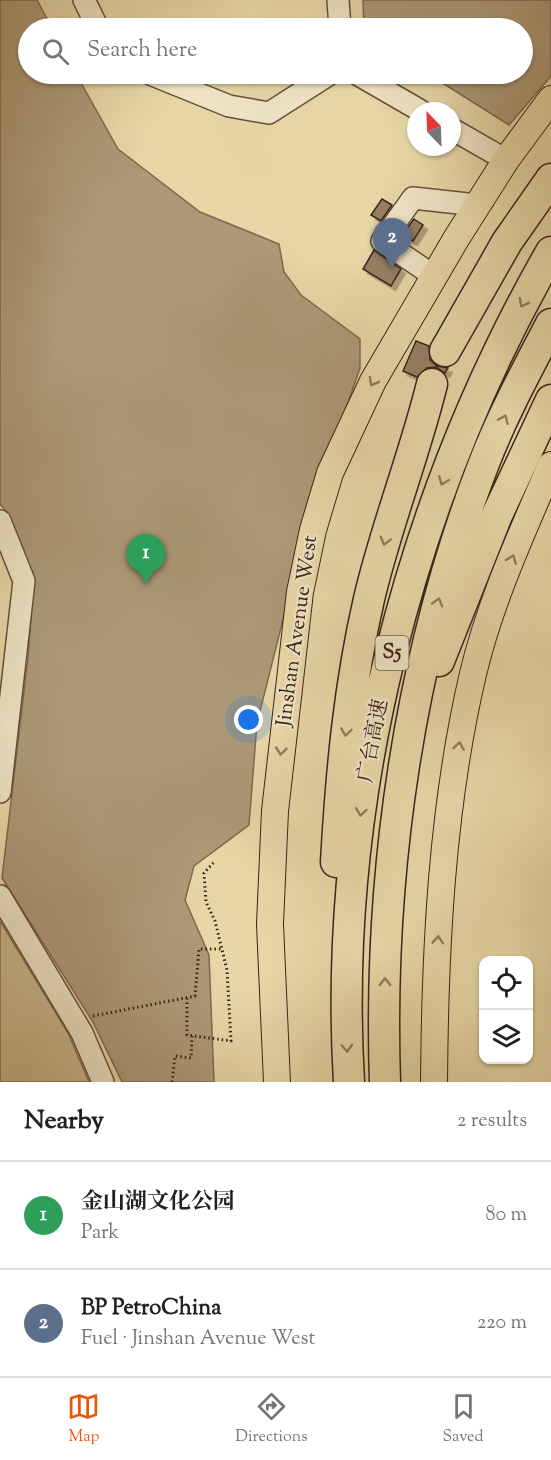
<!DOCTYPE html>
<html lang="en">
<head>
<meta charset="utf-8">
<style>
  body { margin:0; font-family:"Sorts Mill Goudy","Noto Serif SC",serif; background:#f6f6f6; color:#202124 }
  .controls { position:absolute; right:18px; bottom:18px; display:grid; overflow:hidden; border-radius:12px; box-shadow:0 2px 4px #0004 }
  .controls button { width:54px; height:54px; display:grid; place-items:center; padding:0; border:0; border-bottom:2px solid #e0e0e0; background:#fff; color:#202124; font:30px sans-serif }
  .compass { position:absolute; left:407px; top:102px; width:54px; height:54px; border-radius:50%; background:#fff; box-shadow:0 2px 4px #0004; rotate:337deg }
  .you { position:absolute; left:249px; top:720px; width:21px; height:21px; margin:-15px; border:4px solid #fff; border-radius:50%; background:#1a73e8; box-shadow:0 0 0 9px #1a73e833 }
  .badge { display:grid; place-items:center; width:39px; height:39px; border-radius:50%; background:#ea580c; color:#fff; font-size:20px; font-weight:700 }
  .pin { position:absolute; translate:-50% -50px; filter:drop-shadow(0 2px 3px #0008) }
  .pin::after { content:''; position:absolute; top:32px; width:21px; height:18px; background:inherit; clip-path:polygon(0 0,100% 0,50% 100%) }
  .list { margin:0; padding:0; list-style:none }
  h2 { display:flex; justify-content:space-between; align-items:center; height:78px; margin:0; padding:0 24px; font-size:26px }
  h2 small { font-size:20px; font-weight:400; color:#757577 }
  .list li { display:grid; grid-template-columns:39px 1fr auto; gap:18px; align-items:center; box-sizing:border-box; height:108px; padding:0 24px; border-top:2px solid #e0e0e0 }
  .list b { display:block; font-size:22px; white-space:nowrap }
  .list p { margin:0; font-size:20px; white-space:nowrap; color:#757577 }
  .list em { font-size:20px; font-style:normal; color:#757577 }
  .icon { flex:none; width:33px; height:33px; fill:none; stroke:currentColor; stroke-width:2; stroke-linecap:round; stroke-linejoin:round }
  .map { position:relative; flex:none; width:551px; height:1082px; overflow:hidden }
  .search { position:absolute; background:#fff; box-shadow:0 2px 4px #0004; left:18px; right:18px; top:18px; height:66px; display:flex; align-items:center; gap:15px; box-sizing:border-box; padding:0 21px; border-radius:33px; color:#757577; font-size:22px }
  .sheet { height:294px; background:#fff }
  nav { display:flex; justify-content:space-around; align-items:center; box-sizing:border-box; height:84px; border-top:2px solid #e0e0e0; background:#fff; font-size:16px; color:#757577 }
  nav a { display:grid; justify-items:center; gap:3px }
  nav .on { color:#ea580c }
  .map>svg:first-child { display:block }
  .green { fill:#cab88f; stroke:#826d54; stroke-width:1.5 }
  .water { fill:#ac9977; stroke:#7e6951; stroke-width:1.5 }
  .building { fill:#948063; stroke:#3a2219; stroke-width:1.5; filter:url(#shadow) }
  .lines { fill:none; stroke-linecap:round; stroke-linejoin:round }
  .minor-casing { stroke:#654f3c; stroke-width:24 }
  .major-casing { stroke:#3a2219; stroke-width:28 }
  .highway-casing { stroke:#3a2219; stroke-width:33 }
  .path { stroke:#3a2219; stroke-width:3; stroke-dasharray:1.5 3; stroke-linecap:butt }
  .minor { stroke:#efe5c6; stroke-width:21 }
  .major { stroke:#e7d7a7; stroke-width:26 }
  .highway { stroke:#e7d7a7; stroke-width:30 }
  .oneway { stroke:#907c60 }
  .labels { text-anchor:middle; dominant-baseline:central; stroke-width:4.5; stroke-linejoin:round; paint-order:stroke }
  .shield { fill:#efe5c6; stroke:#705c4d; stroke-width:1.5 }
  .shield-label { font-size:20px; font-weight:bold; fill:#3a2219 }
  .street-label { font-size:21px; fill:#3a2219; stroke:#efe5c6 }
</style>
</head>
<body>
<div class="map">
<svg width="551" height="1082" viewBox="0 0 551 1082">
  <defs>
    <filter id="shadow"><feDropShadow dx="4.5" dy="4.5" stdDeviation="0" flood-color="#0004"/></filter>
  </defs>
  <rect width="100%" height="100%" fill="#e7d7a7"/>
  <filter id="stains"><feTurbulence type="fractalNoise" baseFrequency=".00333" numOctaves="4"/><feColorMatrix values="0 0 0 0 .2 0 0 0 0 .09 0 0 0 0 .02 0 0 0 .5 -.17"/></filter>
  <radialGradient id="worn" r=".72"><stop offset=".6" stop-color="#630" stop-opacity="0"/><stop offset="1" stop-color="#630" stop-opacity=".3"/></radialGradient>
  <path class="green" d="M 0,921 L 68,1033 L 89,1082 L 0,1082 Z"/>
  <path class="water" d="M 0,0 L 37,0 L 52,28 L 28,28 L 28,74 L 76,74 L 118,149 L 200,212 L 279,244 L 284,272 L 301,295 L 360,339 L 360,368 L 310,512 L 257,723 L 249,825 L 194,866 L 185,900 L 209,955 L 214,1082 L 122,1082 L 93,1022 L 2,878 L 28,657 L 34,580 L 7,512 L 0,504 Z
    M 363,0 L 551,0 L 551,76 L 509,125 L 428,74 L 522,74 L 522,28 L 364,28 Z"/>
  <path class="building" d="M 382,199 L 392,205 L 381,221 L 371,215 Z
    M 414,219 L 423,225 L 413,241 L 402,235 Z
    M 374,250 L 401,269 L 391,286 L 363,269 Z
    M 416,341 L 429,346 L 430,360 L 437,366 L 448,368 L 445,373 L 436,367 L 427,368 L 417,377 L 403,371 Z"/>
  <g class="lines">
    <g class="minor-casing">
      <path id="minor" d="M 84,0 L 98,28
        M 338,0 L 340,28
        M 150,74 L 229,106 L 269,113 L 330,74
        M 357,74 L 421,111
        M 452,129 L 506,160
        M 434,276 L 382,241 L 413,198 L 477,205
        M 0,521 L 24,581 L 0,792
        M 0,896 L 82,1033 L 103,1082"/>
    </g>
    <g class="major-casing">
      <path id="major" d="M 277,1082 L 270,924 L 275,811 L 300,592 L 313,530 L 330,473 L 373,381 L 456,239 L 506,160 L 551,99
        M 434,1082 C 435,946 442,806 473,674 C 490,602 522,533 551,465"/>
    </g>
    <g class="highway-casing">
      <path id="highway" d="M 445,351 L 507,242 L 551,179
        M 439,661 L 497,515 L 551,400
        M 336,862 C 341,773 349,686 369,599 C 386,526 414,457 432,384
        M 349,1082 C 332,798 410,498 551,252
        M 385,1082 C 378,875 409,656 484,463 C 502,416 527,370 551,324"/>
    </g>
    <path class="path" d="M 187,998 L 187,1035 L 231,1041 L 227,970 L 215,921 L 206,902 L 204,873 L 215,861
      M 93,1016 L 195,996 L 199,949 L 223,949
      M 172,1082 L 175,1056 L 191,1058 L 192,1035"/>
    <use href="#minor" class="minor"/>
    <use href="#major" class="major"/>
    <use href="#highway" class="highway"/>
  </g>
  <defs><path id="oneway-chevron" d="M-2-3.5L2.5 0L-2 3.5" fill="none" stroke-width="1.6" stroke-linecap="round" stroke-linejoin="round" transform="scale(1.5)"/></defs>
  <g class="oneway">
    <use href="#oneway-chevron" transform="translate(523 303) rotate(118)"/>
    <use href="#oneway-chevron" transform="translate(373 382) rotate(118)"/>
    <use href="#oneway-chevron" transform="translate(504 419) rotate(-66)"/>
    <use href="#oneway-chevron" transform="translate(443 481) rotate(111)"/>
    <use href="#oneway-chevron" transform="translate(385 541) rotate(106)"/>
    <use href="#oneway-chevron" transform="translate(512 559) rotate(-69)"/>
    <use href="#oneway-chevron" transform="translate(438 602) rotate(-74)"/>
    <use href="#oneway-chevron" transform="translate(346 732) rotate(98)"/>
    <use href="#oneway-chevron" transform="translate(459 746) rotate(-81)"/>
    <use href="#oneway-chevron" transform="translate(281 751) rotate(96)"/>
    <use href="#oneway-chevron" transform="translate(361 812) rotate(98)"/>
    <use href="#oneway-chevron" transform="translate(438 940) rotate(-86)"/>
    <use href="#oneway-chevron" transform="translate(385 982) rotate(-89)"/>
    <use href="#oneway-chevron" transform="translate(347 1048) rotate(87)"/>
  </g>
  <g class="labels">
    <rect class="shield" x="375.5" y="636" width="33" height="34" rx="4.5"/>
    <g class="shield-label">
      <text x="392" y="653">S5</text>
    </g>
    <g class="street-label">
      <text transform="translate(298 631) rotate(-82)">Jinshan Avenue West</text>
      <text transform="translate(374 741) rotate(-79)">广台高速</text>
    </g>
  </g>
  <rect width="100%" height="100%" filter="url(#stains)"/>
  <rect width="100%" height="100%" fill="url(#worn)"/>
</svg>
<div class="controls">
<button><svg class="icon" aria-label="locate" viewBox="0 0 24 24"><circle cx="12" cy="12" r="6"/><path d="M12 2v4M12 18v4M2 12h4M18 12h4"/></svg></button>
<button><svg class="icon" aria-label="layers" viewBox="0 0 24 24"><path d="M12 4l9 5-9 5-9-5zM3 14l9 5 9-5"/></svg></button>
</div>
<svg class="compass" viewBox="-18 -18 36 36"><path d="M0-13l5 13h-10z" fill="#e53935"/><path d="M0 13l5-13h-10z" fill="#757577"/></svg>
<div class="you"></div>
<div class="pin badge" style="left:146px;top:584px;background:#2e9e5b">1</div>
<div class="pin badge" style="left:392px;top:268px;background:#5c6f8a">2</div>
<div class="search"><svg class="icon" aria-label="search" viewBox="0 0 24 24"><circle cx="10" cy="10" r="6"/><path d="M15 15l6 6"/></svg>Search here</div>
</div>
<section class="sheet">
<h2>Nearby<small>2 results</small></h2>
<ul class="list">
<li><span class="badge" style="background:#2e9e5b">1</span><div><b>金山湖文化公园</b><p>Park</p></div><em>80 m</em></li>
<li><span class="badge" style="background:#5c6f8a">2</span><div><b>BP PetroChina</b><p>Fuel · Jinshan Avenue West</p></div><em>220 m</em></li>
</ul>
</section>
<nav>
<a class="on"><svg class="icon" aria-label="map" viewBox="0 0 24 24"><path d="M3 6l6-2 6 2 6-2v14l-6 2-6-2-6 2zM9 4v14M15 6v14"/></svg>Map</a>
<a><svg class="icon" aria-label="directions" viewBox="0 0 24 24"><path d="M12 3l9 9-9 9-9-9zM9 14v-3h6M13 9l2 2-2 2"/></svg>Directions</a>
<a><svg class="icon" aria-label="saved" viewBox="0 0 24 24"><path d="M7 4h10v16l-5-4-5 4z"/></svg>Saved</a>
</nav>
</body>
</html>
